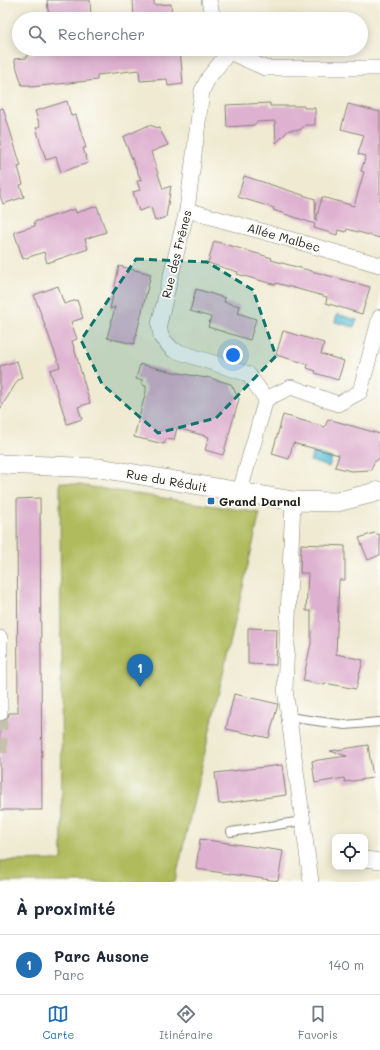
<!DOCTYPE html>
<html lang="fr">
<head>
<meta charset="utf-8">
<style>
  body { margin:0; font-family:Mali,sans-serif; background:#f2f2f3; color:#1f2937 }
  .controls { position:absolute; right:12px; bottom:12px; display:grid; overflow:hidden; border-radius:8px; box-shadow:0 2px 10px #0003 }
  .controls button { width:36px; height:36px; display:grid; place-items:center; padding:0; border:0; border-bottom:1px solid #e0e1e3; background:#fff; color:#1f2937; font:20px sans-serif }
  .you { position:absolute; left:233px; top:355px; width:14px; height:14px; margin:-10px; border:3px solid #fff; border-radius:50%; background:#1a73e8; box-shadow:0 0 0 6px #1a73e833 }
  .badge { display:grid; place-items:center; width:26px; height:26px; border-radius:50%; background:#1f6fb2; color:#fff; font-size:13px; font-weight:700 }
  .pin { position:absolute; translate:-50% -33px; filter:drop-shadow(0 1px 2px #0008) }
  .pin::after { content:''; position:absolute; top:21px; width:14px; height:12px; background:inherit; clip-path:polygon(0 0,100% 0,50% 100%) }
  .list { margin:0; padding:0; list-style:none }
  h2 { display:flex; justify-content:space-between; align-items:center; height:52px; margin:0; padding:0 16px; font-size:17px }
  h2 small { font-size:13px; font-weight:400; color:#747a83 }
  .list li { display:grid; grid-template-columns:26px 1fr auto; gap:12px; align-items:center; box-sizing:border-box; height:60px; padding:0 16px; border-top:1px solid #e0e1e3 }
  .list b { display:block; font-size:15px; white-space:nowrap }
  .list p { margin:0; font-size:13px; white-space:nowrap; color:#747a83 }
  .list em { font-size:13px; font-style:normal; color:#747a83 }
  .icon { flex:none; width:22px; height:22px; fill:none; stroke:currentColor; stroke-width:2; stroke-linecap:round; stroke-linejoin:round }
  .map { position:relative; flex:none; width:380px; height:882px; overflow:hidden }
  .search { position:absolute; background:#fff; box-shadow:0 2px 10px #0003; left:12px; right:12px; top:12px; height:44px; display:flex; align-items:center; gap:10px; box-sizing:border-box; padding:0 14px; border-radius:22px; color:#747a83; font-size:15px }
  .sheet { height:112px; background:#fff }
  nav { display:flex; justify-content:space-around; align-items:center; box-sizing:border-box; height:56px; border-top:1px solid #e0e1e3; background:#fff; font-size:11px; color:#747a83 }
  nav a { display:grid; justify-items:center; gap:2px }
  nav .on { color:#1f6fb2 }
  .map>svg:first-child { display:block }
  .green { fill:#b0bb5d; stroke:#666c3c }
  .water { fill:#57bbd5; stroke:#3a6c78 }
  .building { fill:#deb1d0 }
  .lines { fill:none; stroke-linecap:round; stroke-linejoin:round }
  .minor-tunnel { stroke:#c5c1ad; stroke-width:15; stroke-dasharray:15 8; stroke-linecap:butt }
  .service-casing { stroke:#868376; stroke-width:10 }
  .minor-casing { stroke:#868376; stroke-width:16 }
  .tertiary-casing { stroke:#868376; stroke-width:20 }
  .service { stroke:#fff; stroke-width:8 }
  .minor { stroke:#fff; stroke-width:15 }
  .tertiary { stroke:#fff; stroke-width:19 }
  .marked { fill:#0f766e; fill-opacity:0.2; stroke:#0f766e; stroke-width:3; stroke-dasharray:8 5; stroke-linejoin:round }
  .poi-dot { fill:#1f6fb2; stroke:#fdfcf7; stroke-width:1.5 }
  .labels { text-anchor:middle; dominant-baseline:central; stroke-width:3.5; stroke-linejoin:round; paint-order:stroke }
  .street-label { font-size:12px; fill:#1c1c1c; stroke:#fdfcf7 }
  .poi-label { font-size:12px; font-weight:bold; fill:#1c1c1c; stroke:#fdfcf7; text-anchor:start }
</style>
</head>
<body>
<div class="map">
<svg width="380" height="882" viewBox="0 0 380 882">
  <rect width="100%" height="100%" fill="#fdfcf7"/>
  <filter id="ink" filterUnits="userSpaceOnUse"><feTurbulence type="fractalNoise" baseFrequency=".025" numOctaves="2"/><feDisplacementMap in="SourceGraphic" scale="8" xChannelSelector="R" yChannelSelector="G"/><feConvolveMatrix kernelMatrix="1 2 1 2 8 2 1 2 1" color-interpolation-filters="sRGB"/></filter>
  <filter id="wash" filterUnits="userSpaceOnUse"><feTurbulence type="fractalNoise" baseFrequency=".012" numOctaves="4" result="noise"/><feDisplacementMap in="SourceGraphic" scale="16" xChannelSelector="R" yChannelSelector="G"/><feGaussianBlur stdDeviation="0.9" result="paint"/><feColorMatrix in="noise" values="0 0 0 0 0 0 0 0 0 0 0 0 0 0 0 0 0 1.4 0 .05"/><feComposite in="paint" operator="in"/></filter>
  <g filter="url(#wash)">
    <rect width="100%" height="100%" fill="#efead1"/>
    <path class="green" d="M 60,482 L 260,513 L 175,882 L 0,882 L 0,861 L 62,860 Z"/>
    <path class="water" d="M 337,314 L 357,320 L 354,327 L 335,322 Z
      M 313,452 L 332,458 L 329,467 L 310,461 Z"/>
    <g id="blocks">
      <path class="building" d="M 47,0 L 90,0 L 91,18 L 49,19 Z
        M 133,0 L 154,0 L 154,5 L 171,4 L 172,19 L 134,19 Z
        M 43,49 L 180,49 L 183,84 L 168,86 L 167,79 L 140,81 L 139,70 L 97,75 L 97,80 L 30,87 L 30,85 L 22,85 L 14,59 L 27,58 L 27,54 L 43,53 Z
        M 67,101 L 71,116 L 76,115 L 86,148 L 83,148 L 88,163 L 61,172 L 56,157 L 46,160 L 36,128 L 40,126 L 35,111 Z
        M 270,103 L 270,106 L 304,106 L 304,108 L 315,108 L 315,125 L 305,125 L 300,130 L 289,130 L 276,143 L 275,121 L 257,122 L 254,125 L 227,127 L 226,105 Z
        M 348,104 L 380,112 L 380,238 L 347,229 L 346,232 L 338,230 L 337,235 L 314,228 L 315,224 L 273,210 L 274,208 L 238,197 L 244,176 L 315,199 L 316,221 L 322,197 L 354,206 L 364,172 L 361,171 L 366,156 L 358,154 L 364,135 L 341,129 Z
        M 3,108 L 21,166 L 18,167 L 23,184 L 20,185 L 24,197 L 3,204 L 0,196 L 0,109 Z
        M 149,125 L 159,128 L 168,145 L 151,152 L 163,189 L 171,186 L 166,217 L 155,221 L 151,207 L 139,211 L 133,192 L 140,190 L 137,181 L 141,180 L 123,137 Z
        M 97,206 L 106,232 L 85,239 L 88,249 L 47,263 L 44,252 L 23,259 L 14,232 L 35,226 L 34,222 L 75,209 L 76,213 Z
        M 214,241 L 272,258 L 271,260 L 370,287 L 362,314 L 326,303 L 327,297 L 276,283 L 276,285 L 237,274 L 238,272 L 208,263 Z
        M 119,266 L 151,274 L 134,344 L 107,338 L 115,307 L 110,309 Z
        M 58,286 L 64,304 L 77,300 L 83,318 L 71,322 L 77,339 L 72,341 L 90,403 L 78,407 L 82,419 L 67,424 L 50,370 L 60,367 L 34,295 Z
        M 196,289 L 225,298 L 224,302 L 240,306 L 238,313 L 256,319 L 250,340 L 208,327 L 211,317 L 190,311 Z
        M 283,331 L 324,343 L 321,354 L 344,361 L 338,380 L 315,373 L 316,371 L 307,368 L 308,364 L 276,355 Z
        M 17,361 L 22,378 L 18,380 L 0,409 L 0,366 Z
        M 140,364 L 173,372 L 206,378 L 206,377 L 231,384 L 239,399 L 223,455 L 205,450 L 209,437 L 177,428 L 174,440 L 166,439 L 164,444 L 134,437 L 146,391 L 146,386 L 142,385 L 143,380 L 136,379 Z
        M 283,415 L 325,427 L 328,419 L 380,434 L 380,458 L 374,462 L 371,470 L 351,471 L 335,467 L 339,455 L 293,443 L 289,459 L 272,454 Z
        M 40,498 L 42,810 L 0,810 L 0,722 L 5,721 L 8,717 L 9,713 L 18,713 L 17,499 Z
        M 374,533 L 380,535 L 380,555 L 368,560 L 359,538 Z
        M 301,544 L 345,546 L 345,580 L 339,580 L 336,654 L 363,660 L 356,689 L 325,683 L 325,685 L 303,681 L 311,643 L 311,611 L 306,611 L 308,573 L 300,573 Z
        M 248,628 L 277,629 L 276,665 L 248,664 Z
        M 234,694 L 278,704 L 269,738 L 226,729 Z
        M 368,745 L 373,778 L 345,782 L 344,778 L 315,783 L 312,761 L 347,756 L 330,751 Z
        M 282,765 L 286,795 L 219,804 L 215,773 Z
        M 200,839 L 283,851 L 278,881 L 196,869 Z"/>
    </g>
  </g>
  <g filter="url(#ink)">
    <use href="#blocks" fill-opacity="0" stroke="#868376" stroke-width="1"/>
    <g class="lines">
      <path class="minor-tunnel" d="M 0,753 L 0,713"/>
      <g class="service-casing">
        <path id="service" d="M 288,717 L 345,725 L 380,722
          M 231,832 L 302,821"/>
      </g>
      <g class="minor-casing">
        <path id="minor" d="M 209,0 L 213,19
          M 228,49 L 229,52 L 265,68 L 380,68
          M 229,52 L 209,77 L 202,91 L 187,210 L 159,324 L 161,337 L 173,350 L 248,374 L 266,399
          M 187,210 L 380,265
          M 240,491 L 266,399 L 291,387 L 338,404 L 360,392 L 380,317
          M 293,501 L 285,689 L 311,882
          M 0,638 L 0,713
          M 365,859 L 380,861"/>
      </g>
      <g class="tertiary-casing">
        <path id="tertiary" d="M 0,464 L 100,468 L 293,501 L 337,502 L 380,491"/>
      </g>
      <use href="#service" class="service"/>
      <use href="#minor" class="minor"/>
      <use href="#tertiary" class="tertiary"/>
    </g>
  </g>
  <path class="marked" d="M 136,259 L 207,262 L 253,290 L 276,356 L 216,418 L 158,433 L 102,384 L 81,340 Z"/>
  <rect class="poi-dot" x="207" y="497" width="8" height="8" rx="2"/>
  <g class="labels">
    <g class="street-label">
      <text transform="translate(284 237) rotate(16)">Allée Malbec</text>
      <text transform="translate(176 254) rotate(-76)">Rue des Frênes</text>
      <text transform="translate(167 480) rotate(10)">Rue du Réduit</text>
    </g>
    <g class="poi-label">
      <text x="219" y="501">Grand Darnal</text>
    </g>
  </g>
</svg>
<div class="controls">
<button><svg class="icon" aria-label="locate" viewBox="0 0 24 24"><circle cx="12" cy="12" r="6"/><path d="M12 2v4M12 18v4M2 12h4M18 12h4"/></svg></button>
</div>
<div class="you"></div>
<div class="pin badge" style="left:140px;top:687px">1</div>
<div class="search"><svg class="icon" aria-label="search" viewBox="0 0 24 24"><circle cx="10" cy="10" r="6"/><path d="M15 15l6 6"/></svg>Rechercher</div>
</div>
<section class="sheet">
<h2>À proximité<small></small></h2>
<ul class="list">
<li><span class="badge">1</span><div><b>Parc Ausone</b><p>Parc</p></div><em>140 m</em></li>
</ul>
</section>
<nav>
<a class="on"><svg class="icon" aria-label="map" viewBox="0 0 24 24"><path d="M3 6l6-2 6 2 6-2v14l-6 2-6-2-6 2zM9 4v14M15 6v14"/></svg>Carte</a>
<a><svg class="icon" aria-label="directions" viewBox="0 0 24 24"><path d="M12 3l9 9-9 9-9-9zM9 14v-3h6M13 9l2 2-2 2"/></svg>Itinéraire</a>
<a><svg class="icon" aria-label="saved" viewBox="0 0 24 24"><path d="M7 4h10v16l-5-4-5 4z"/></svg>Favoris</a>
</nav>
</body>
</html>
